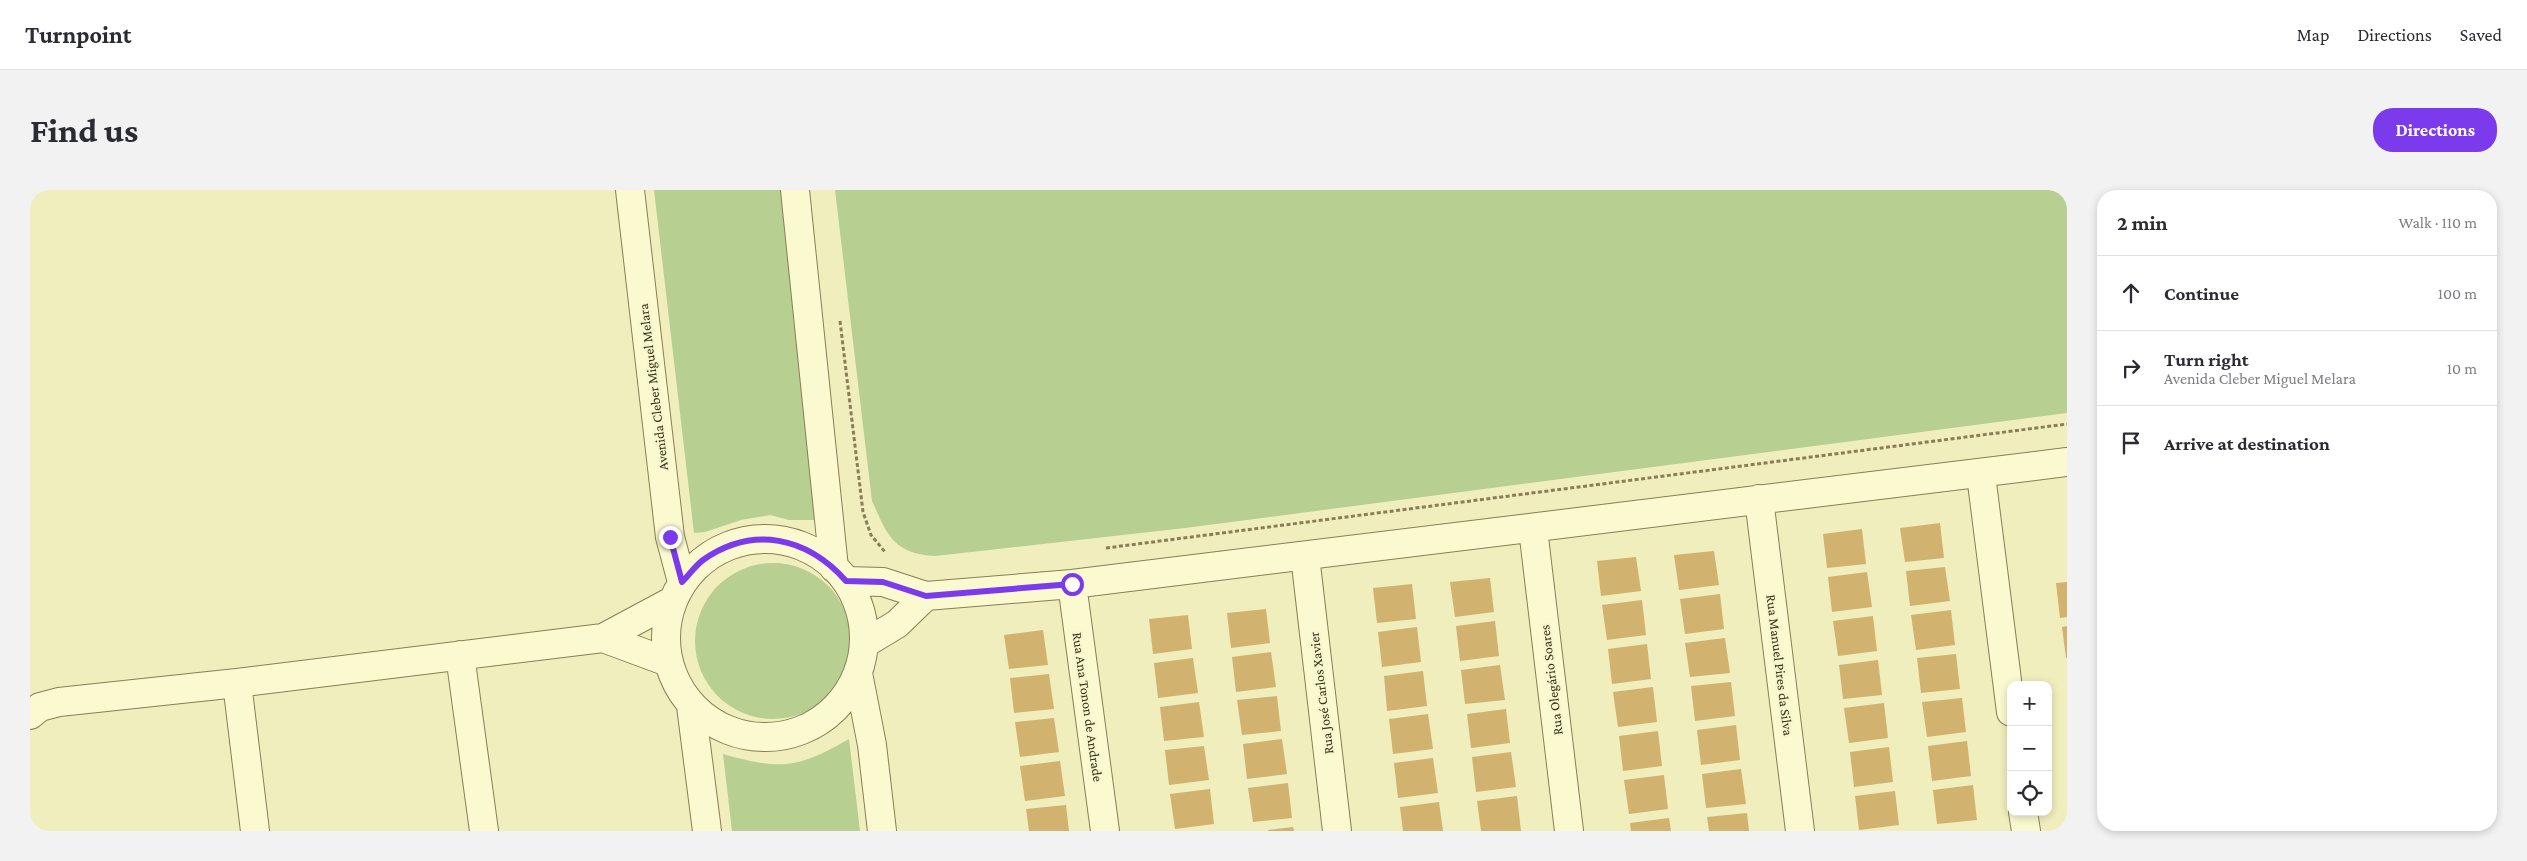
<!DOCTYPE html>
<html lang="en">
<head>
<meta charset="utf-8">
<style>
  body { margin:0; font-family:"Crimson Pro",serif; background:#f2f2f3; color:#2b2b33 }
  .controls { position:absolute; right:15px; bottom:15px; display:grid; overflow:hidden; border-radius:10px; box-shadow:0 2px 8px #0003 }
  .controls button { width:45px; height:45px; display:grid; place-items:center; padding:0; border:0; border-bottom:1px solid #e1e1e2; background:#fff; color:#2b2b33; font:25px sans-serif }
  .stop { position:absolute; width:15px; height:15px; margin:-11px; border:4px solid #7c3aed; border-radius:50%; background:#fff }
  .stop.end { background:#7c3aed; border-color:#fff; box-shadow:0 1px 5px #0008 }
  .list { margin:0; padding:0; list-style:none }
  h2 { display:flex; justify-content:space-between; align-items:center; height:65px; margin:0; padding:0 20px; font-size:21px }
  h2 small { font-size:16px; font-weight:400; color:#7c7c81 }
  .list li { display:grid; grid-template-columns:32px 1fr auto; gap:15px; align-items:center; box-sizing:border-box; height:75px; padding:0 20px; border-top:1px solid #e1e1e2 }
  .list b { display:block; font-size:19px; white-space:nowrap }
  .list p { margin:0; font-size:16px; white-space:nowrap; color:#7c7c81 }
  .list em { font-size:16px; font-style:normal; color:#7c7c81 }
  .icon { flex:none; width:28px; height:28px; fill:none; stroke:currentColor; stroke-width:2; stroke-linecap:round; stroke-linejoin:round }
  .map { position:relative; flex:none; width:2037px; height:641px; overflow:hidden; border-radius:20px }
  header { display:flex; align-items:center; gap:30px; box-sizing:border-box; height:70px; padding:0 25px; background:#fff; border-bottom:1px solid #e1e1e2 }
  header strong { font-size:24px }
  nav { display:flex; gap:28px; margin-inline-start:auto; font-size:18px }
  .intro { display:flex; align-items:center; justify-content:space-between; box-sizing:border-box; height:120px; padding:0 30px }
  h1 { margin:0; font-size:35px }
  .button { padding:12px 22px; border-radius:20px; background:#7c3aed; color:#fff; font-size:18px; font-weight:700 }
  main { display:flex; gap:30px; padding:0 30px }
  aside { flex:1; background:#fff; border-radius:20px; box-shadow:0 2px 8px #0003 }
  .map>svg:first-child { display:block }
  .green { fill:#b7cf90 }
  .building { fill:#d1b26f }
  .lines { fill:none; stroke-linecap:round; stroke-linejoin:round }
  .minor-casing { stroke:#897e55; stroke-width:30 }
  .path { stroke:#897e55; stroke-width:3; stroke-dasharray:4 2.5; stroke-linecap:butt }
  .minor { stroke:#fbf9d0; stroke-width:28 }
  .route { stroke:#7c3aed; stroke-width:6 }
  .labels { text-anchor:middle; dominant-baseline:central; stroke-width:4.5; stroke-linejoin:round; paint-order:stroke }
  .street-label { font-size:14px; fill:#37301a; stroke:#f7f6cc }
</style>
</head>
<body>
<header>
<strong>Turnpoint</strong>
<nav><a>Map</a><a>Directions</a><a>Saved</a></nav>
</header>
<div class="intro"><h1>Find us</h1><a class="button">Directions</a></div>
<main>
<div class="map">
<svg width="2037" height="641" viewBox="0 0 2037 641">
  <rect width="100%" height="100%" fill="#f0eebc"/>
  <path class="green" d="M 624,0 L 756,0 L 795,330 L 759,330 L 740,325 L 711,330 L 675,342 L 664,343 Z
    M 805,0 L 2037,0 L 2037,223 L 1155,338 L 905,366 C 863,364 857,344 842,311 Z
    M665 451a78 78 0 1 1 156 0a78 78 0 1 1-156 0Z
    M 819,549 L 830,641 L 702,641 L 693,564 C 750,580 767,579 819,549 Z"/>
  <path class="building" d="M 1910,333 L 1914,368 L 1875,372 L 1870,338 Z
    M 1832,339 L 1836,374 L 1797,378 L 1793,344 Z
    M 1684,361 L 1689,395 L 1649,400 L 1644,365 Z
    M 1606,367 L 1611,401 L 1571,406 L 1567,371 Z
    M 1915,377 L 1920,411 L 1880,416 L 1876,381 Z
    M 1837,382 L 1842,417 L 1802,422 L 1798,387 Z
    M 1460,388 L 1464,422 L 1425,427 L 1420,392 Z
    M 2037,392 L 2037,427 L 2030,428 L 2026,393 Z
    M 1382,394 L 1386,429 L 1347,433 L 1343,398 Z
    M 1690,404 L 1694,439 L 1655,444 L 1650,409 Z
    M 1612,410 L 1616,445 L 1577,450 L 1572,415 Z
    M 1236,419 L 1240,453 L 1201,458 L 1197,423 Z
    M 1921,420 L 1925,455 L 1886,460 L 1881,425 Z
    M 1158,425 L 1162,459 L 1123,464 L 1119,429 Z
    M 1843,426 L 1847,461 L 1808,466 L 1803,431 Z
    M 1465,431 L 1469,466 L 1430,471 L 1426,436 Z
    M 2037,436 L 2037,468 L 2036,468 L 2032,437 Z
    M 1387,437 L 1391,472 L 1352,477 L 1348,442 Z
    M 1013,440 L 1018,475 L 979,479 L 974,445 Z
    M 1695,448 L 1700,483 L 1660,487 L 1655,453 Z
    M 1617,454 L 1621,489 L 1582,494 L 1578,459 Z
    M 1241,462 L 1246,497 L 1206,502 L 1202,467 Z
    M 1926,464 L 1930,499 L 1891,503 L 1887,468 Z
    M 1163,468 L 1168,503 L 1128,508 L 1124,473 Z
    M 1848,470 L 1852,505 L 1813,509 L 1809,475 Z
    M 1470,475 L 1475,510 L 1435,514 L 1431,480 Z
    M 1393,481 L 1397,516 L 1357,521 L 1354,486 Z
    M 1019,484 L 1024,519 L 984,523 L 980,488 Z
    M 1701,492 L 1705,526 L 1665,531 L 1661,496 Z
    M 1623,497 L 1627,532 L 1588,537 L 1583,502 Z
    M 1247,506 L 1251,541 L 1212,545 L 1207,510 Z
    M 1932,508 L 1936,542 L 1897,547 L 1892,512 Z
    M 1169,512 L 1174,547 L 1134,551 L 1130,517 Z
    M 1854,513 L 1858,548 L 1819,553 L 1814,518 Z
    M 1476,519 L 1480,553 L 1441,558 L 1437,524 Z
    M 1398,524 L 1403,559 L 1363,564 L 1359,529 Z
    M 1024,528 L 1029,562 L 990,567 L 985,532 Z
    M 1706,535 L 1710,570 L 1671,575 L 1667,540 Z
    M 1628,541 L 1632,576 L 1593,581 L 1589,546 Z
    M 1252,549 L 1257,584 L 1217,589 L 1213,554 Z
    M 1937,551 L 1941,586 L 1902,591 L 1898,556 Z
    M 1174,556 L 1179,590 L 1139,595 L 1135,560 Z
    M 1859,557 L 1863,592 L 1824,597 L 1820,562 Z
    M 1481,562 L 1486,597 L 1446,602 L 1442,567 Z
    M 1403,568 L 1408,603 L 1368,608 L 1364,573 Z
    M 1030,571 L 1035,606 L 995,611 L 990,576 Z
    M 1711,579 L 1716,614 L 1676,618 L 1672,584 Z
    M 1634,585 L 1638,619 L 1599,624 L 1594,590 Z
    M 1258,593 L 1262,628 L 1223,632 L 1218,598 Z
    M 1943,595 L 1947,630 L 1907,634 L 1903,600 Z
    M 1180,599 L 1184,634 L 1145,639 L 1140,604 Z
    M 1865,601 L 1869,635 L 1829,640 L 1825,606 Z
    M 1487,606 L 1491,641 L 1451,641 L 1447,611 Z
    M 1409,612 L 1413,641 L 1373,641 L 1370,617 Z
    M 1036,615 L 1039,641 L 999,641 L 996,619 Z
    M 1717,623 L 1719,641 L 1679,641 L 1677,627 Z
    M 1639,628 L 1641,641 L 1601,641 L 1600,633 Z
    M 1263,637 L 1264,641 L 1238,641 L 1238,640 Z"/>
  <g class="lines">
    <g class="minor-casing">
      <path id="minor" d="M 600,0 L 640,347 L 652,392
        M 765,0 L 804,378
        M 1951,285 L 1981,522
        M 1729,309 L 1770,641
        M 1503,339 L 1539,641
        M636 448a99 99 0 1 1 198 0a99 99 0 1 1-198 0Z
        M 1275,366 L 1307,641
        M 816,391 L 853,392 L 896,406 L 1042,394 L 2037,272
        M 1042,394 L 1075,641
        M 834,454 L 867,434 L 896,406
        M 430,465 L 454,641
        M 638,472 L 573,448 L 642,411
        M 828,483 L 842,555 L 852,641
        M 207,493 L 225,641
        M 661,516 L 677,641
        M 0,525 L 10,517 L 29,512 L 207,493 L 573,448
        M 1993,622 L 1996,641"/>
    </g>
    <path class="path" d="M 810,131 L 833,322 L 841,345 L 855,362
      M 1076,358 L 2037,234"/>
    <use href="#minor" class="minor"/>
  </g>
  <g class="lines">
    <path class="route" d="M 640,347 L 652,392 C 659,385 665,376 673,370 C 723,335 777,347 816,391 L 853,392 L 896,406 L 1042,394"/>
  </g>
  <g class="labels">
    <g class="street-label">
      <text transform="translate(623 197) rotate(-97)">Avenida Cleber Miguel Melara</text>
      <text transform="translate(1750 475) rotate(83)">Rua Manuel Pires da Silva</text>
      <text transform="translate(1521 490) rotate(-97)">Rua Olegário Soares</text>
      <text transform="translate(1291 503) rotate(-97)">Rua José Carlos Xavier</text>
      <text transform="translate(1058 517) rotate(82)">Rua Ana Tonon de Andrade</text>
    </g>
  </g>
</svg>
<div class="controls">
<button>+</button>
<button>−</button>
<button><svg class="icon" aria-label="locate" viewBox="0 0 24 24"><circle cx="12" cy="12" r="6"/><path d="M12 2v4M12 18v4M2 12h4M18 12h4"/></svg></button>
</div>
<div class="stop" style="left:1042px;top:394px"></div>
<div class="stop end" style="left:640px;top:347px"></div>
</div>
<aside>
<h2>2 min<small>Walk · 110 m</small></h2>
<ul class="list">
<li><svg class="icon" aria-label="ahead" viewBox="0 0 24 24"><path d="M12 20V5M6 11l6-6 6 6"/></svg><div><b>Continue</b></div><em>100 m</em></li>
<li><svg class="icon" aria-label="right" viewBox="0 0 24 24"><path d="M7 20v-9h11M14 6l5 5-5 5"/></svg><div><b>Turn right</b><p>Avenida Cleber Miguel Melara</p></div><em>10 m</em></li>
<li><svg class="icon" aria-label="arrive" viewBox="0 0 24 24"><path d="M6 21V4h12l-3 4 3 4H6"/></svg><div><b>Arrive at destination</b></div></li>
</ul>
</aside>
</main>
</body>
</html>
